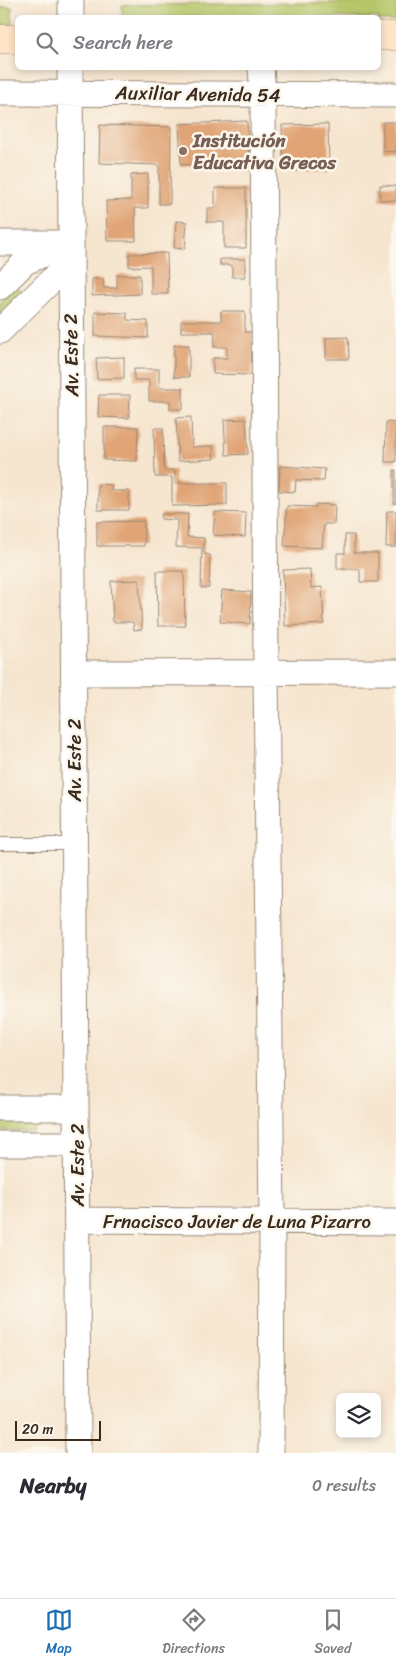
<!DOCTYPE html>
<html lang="en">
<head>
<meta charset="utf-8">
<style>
  body { margin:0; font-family:Sriracha,sans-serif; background:#f7f7f7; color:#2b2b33 }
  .controls { position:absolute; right:15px; bottom:15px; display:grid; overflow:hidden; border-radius:8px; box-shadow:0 2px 8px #0003 }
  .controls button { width:45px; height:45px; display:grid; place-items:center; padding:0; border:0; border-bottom:1px solid #e1e1e2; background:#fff; color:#2b2b33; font:25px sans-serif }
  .scale { position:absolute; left:15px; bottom:12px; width:86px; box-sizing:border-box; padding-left:5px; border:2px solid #3b2a1e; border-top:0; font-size:14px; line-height:18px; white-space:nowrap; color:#3b2a1e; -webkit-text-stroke:4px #fbf7ec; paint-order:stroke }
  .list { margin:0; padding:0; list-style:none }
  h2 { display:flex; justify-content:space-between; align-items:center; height:65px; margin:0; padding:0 20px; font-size:21px }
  h2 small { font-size:16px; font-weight:400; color:#7c7c81 }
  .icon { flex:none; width:28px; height:28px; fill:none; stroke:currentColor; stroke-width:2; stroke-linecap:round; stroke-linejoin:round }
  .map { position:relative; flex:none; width:396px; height:1453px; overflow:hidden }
  .search { position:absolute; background:#fff; box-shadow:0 2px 8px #0003; left:15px; right:15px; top:15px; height:55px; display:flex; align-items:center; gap:12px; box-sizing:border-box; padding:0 18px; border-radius:8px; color:#7c7c81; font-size:19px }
  .sheet { height:145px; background:#fff }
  nav { display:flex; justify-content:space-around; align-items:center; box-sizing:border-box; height:70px; border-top:1px solid #e1e1e2; background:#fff; font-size:14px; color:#7c7c81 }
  nav a { display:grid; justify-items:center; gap:2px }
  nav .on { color:#1f6fb2 }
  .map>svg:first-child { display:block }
  .green { fill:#b6c669; stroke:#787844 }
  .building { fill:#e0a476 }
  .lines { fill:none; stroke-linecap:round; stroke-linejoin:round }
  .service-casing { stroke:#988876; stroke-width:14 }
  .minor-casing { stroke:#988876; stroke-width:27 }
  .secondary-casing { stroke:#988876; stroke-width:29 }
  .service { stroke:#fff; stroke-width:12 }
  .minor { stroke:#fff; stroke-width:25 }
  .secondary { stroke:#ffe4c6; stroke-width:28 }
  .education-dot { fill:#8d6e63; stroke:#fbf7ec; stroke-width:2 }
  .labels { text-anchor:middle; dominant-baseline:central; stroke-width:5; stroke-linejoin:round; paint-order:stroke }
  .street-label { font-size:19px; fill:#3b2a1e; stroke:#fbf7ec }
  .education-label { font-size:19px; font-weight:bold; fill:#785e54; stroke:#fbf7ec; text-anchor:start }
</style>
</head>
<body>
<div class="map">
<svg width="396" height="1453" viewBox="0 0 396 1453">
  <rect width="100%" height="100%" fill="#fbf7ec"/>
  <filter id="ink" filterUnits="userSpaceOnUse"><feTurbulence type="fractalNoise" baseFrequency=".02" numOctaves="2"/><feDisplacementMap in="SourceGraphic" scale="10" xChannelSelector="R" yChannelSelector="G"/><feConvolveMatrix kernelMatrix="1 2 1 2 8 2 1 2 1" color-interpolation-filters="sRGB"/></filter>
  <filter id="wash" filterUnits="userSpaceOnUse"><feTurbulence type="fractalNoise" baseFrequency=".0096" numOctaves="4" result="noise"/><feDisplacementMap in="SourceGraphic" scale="20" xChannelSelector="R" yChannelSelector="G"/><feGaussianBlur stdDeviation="1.12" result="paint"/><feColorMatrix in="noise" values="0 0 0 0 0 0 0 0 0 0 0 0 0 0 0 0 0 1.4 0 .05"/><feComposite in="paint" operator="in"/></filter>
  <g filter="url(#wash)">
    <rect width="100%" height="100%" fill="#f6e5cf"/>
    <path class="green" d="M 396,2 L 396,21 L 379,21 L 378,18 L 122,17 L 122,5 Z
      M 0,7 L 12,7 L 12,25 L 0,25 Z
      M 15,286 L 23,293 L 0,316 L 0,301 Z
      M 0,1120 L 33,1120 L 34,1131 L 0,1131 Z"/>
    <g id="blocks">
      <path class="building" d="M 247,121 L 249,161 L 181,165 L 179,124 Z
        M 383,122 L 396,122 L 396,152 L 383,151 Z
        M 328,124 L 329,169 L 291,170 L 291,160 L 283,161 L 282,125 Z
        M 100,125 L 171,127 L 170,204 L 159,204 L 159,165 L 99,163 Z
        M 148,174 L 148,208 L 135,208 L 136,241 L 107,241 L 106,201 L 131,200 L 131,175 Z
        M 380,185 L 396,186 L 396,201 L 380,200 Z
        M 215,188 L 246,188 L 246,248 L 224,248 L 224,222 L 207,222 L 207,208 L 215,208 Z
        M 176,221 L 187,222 L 185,249 L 174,248 Z
        M 167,253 L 168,294 L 151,294 L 151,266 L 129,267 L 129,254 Z
        M 220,259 L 245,259 L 245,277 L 232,277 L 232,265 L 220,265 Z
        M 117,275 L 140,275 L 140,294 L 92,296 L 92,279 L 103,279 L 104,288 L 117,288 Z
        M 221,311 L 245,311 L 245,332 L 253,332 L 252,375 L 213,374 L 213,358 L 227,358 L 227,347 L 214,347 L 215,332 L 181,332 L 181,321 L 221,321 Z
        M 95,312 L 127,313 L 127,320 L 148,321 L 148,338 L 95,336 Z
        M 348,337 L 349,359 L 326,359 L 326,338 Z
        M 174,345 L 189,345 L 189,377 L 174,377 Z
        M 124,357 L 124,378 L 97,379 L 96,358 Z
        M 134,369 L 159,369 L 159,388 L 183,388 L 183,409 L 170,409 L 170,401 L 149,401 L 149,380 L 134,380 Z
        M 99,395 L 130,395 L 129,418 L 98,417 Z
        M 191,417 L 192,447 L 213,446 L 214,459 L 178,461 L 176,418 Z
        M 246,419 L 248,454 L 226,455 L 224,420 Z
        M 386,422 L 396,423 L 396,462 L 385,462 Z
        M 104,427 L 138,427 L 137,461 L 104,460 Z
        M 154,428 L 163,428 L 164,470 L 175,470 L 175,483 L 227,483 L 227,505 L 172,506 L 172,477 L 155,477 Z
        M 280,466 L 325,469 L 324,481 L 296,480 L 295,492 L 279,491 Z
        M 394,470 L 396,470 L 396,503 L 394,504 Z
        M 98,484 L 112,485 L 111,491 L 129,491 L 129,510 L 98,510 Z
        M 316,504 L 335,505 L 334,524 L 324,524 L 322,548 L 284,546 L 287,506 L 316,507 Z
        M 387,511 L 396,511 L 396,547 L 386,547 Z
        M 215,512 L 246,513 L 245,537 L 213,535 Z
        M 161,514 L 188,514 L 187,537 L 204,538 L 204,554 L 210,555 L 209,588 L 201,588 L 202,548 L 176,547 L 177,520 L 161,519 Z
        M 144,521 L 144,546 L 97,546 L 97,522 Z
        M 345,535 L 354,535 L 354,553 L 378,553 L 378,582 L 360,582 L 360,569 L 337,569 L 337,553 L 345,553 Z
        M 310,569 L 311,588 L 322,587 L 324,624 L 285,626 L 283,570 Z
        M 157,571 L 184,571 L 185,626 L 158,626 Z
        M 139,580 L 142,629 L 134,630 L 133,622 L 113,622 L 111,581 Z
        M 222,590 L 251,592 L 250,624 L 220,622 Z"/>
    </g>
  </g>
  <g filter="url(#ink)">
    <use href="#blocks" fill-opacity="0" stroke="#988876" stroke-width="1"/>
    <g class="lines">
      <g class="service-casing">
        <path id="service" d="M 0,844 L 73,844"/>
      </g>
      <g class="minor-casing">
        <path id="minor" d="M 71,18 L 71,0
          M 70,68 C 70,529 76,991 78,1453
          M 261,68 L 263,95 L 266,673 L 272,1221 L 271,1453
          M 0,93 L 396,95
          M 0,243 L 57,243
          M 0,287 L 25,262 L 70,243
          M 0,331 L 70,262
          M 74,673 L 396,672
          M 0,1108 L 76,1108
          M 0,1144 L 78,1144
          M 77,1220 L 396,1222"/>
      </g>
      <g class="secondary-casing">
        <path id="secondary" d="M 378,36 L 396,36
          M 0,39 L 18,39"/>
      </g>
      <use href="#service" class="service"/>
      <use href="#minor" class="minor"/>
      <use href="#secondary" class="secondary"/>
    </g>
  </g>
  <circle class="education-dot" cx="183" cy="151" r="5"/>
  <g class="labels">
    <g class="street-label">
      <text transform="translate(198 94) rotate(1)">Auxiliar Avenida 54</text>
      <text transform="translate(71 355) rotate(-91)">Av. Este 2</text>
      <text transform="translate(74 760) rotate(-90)">Av. Este 2</text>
      <text transform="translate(77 1165) rotate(-90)">Av. Este 2</text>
      <text x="237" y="1221">Frnacisco Javier de Luna Pizarro</text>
    </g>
    <g class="education-label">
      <text x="193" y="140">Institución<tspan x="193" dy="22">Educativa Grecos</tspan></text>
    </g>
  </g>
</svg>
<div class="controls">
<button><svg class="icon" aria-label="layers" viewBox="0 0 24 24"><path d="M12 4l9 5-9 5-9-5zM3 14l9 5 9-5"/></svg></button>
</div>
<div class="scale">20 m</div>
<div class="search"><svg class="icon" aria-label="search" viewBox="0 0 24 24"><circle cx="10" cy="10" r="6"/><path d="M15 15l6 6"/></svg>Search here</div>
</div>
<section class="sheet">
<h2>Nearby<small>0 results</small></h2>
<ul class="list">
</ul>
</section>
<nav>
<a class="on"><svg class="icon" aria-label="map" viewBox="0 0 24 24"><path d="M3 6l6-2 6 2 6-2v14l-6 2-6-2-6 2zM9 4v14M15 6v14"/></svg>Map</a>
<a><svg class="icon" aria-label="directions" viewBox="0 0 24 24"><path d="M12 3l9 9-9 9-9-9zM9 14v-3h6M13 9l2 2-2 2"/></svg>Directions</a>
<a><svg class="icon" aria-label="saved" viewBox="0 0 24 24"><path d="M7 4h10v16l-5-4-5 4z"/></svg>Saved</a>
</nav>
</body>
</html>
